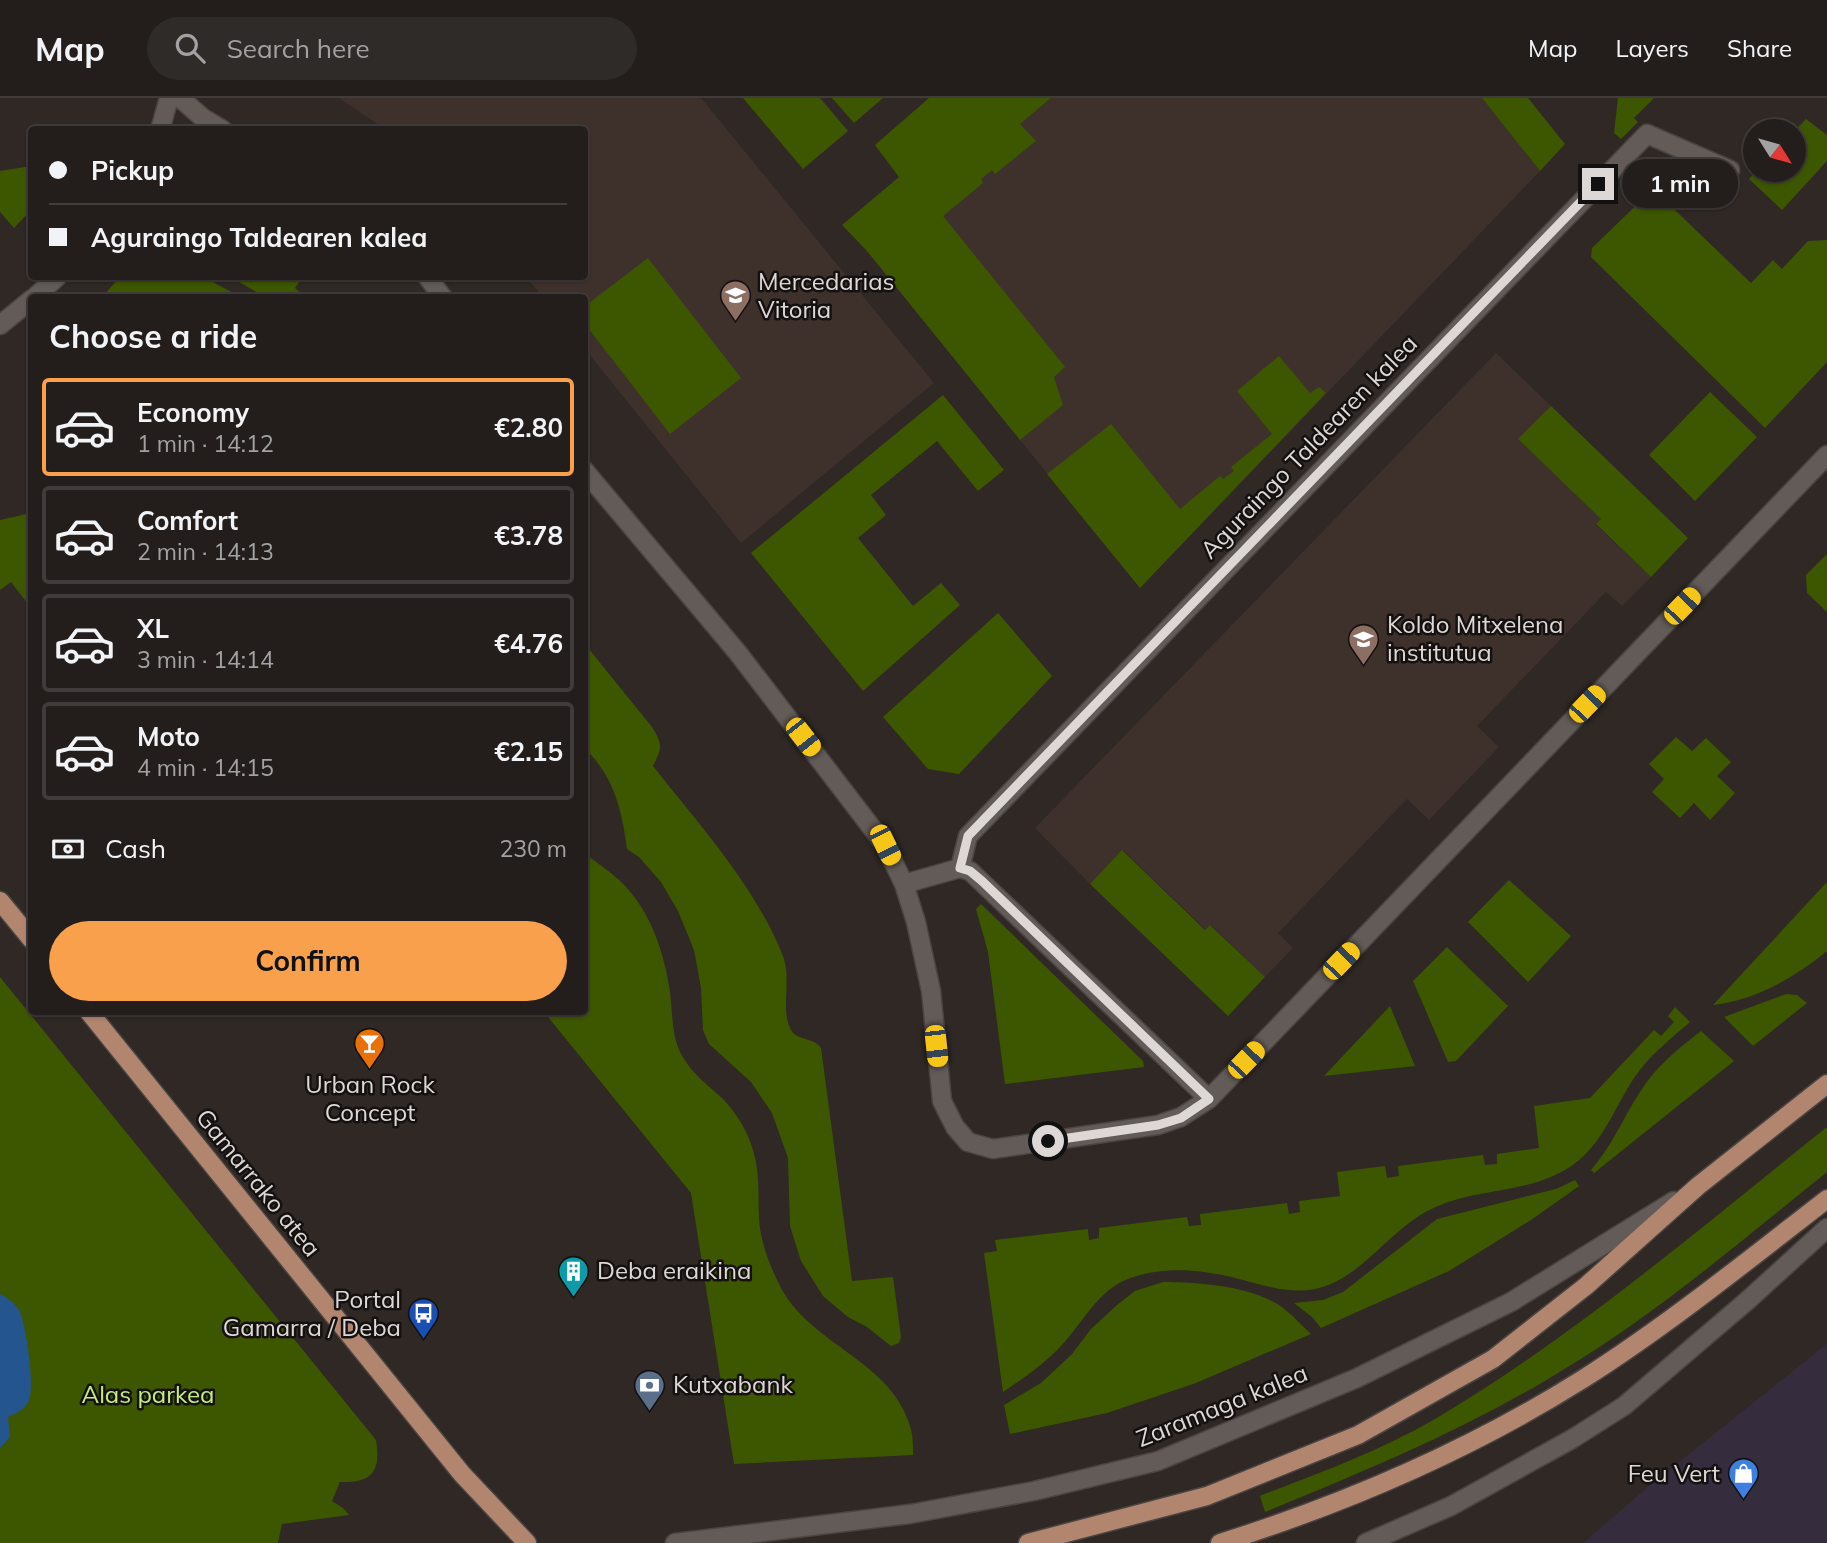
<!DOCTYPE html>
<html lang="en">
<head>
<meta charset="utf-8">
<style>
	body { margin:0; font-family:Mulish,sans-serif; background:#2f2b29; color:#f1f3f6; height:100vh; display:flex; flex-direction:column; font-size:26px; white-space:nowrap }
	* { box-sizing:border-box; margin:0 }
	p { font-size:23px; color:#a3a2a3 }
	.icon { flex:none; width:38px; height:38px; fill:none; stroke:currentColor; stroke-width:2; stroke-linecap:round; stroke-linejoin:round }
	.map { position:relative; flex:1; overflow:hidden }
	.panel { position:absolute; left:28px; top:196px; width:560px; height:721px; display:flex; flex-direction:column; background:#231e1c; border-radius:7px; box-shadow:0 2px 5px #0004,0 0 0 2px #403c3b }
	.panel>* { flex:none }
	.top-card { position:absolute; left:28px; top:28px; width:560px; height:154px; border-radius:7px; box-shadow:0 2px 5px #0004,0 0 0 2px #403c3b; display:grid; align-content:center; height:154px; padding:0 21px; background:#231e1c }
	.needle { width:46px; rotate:127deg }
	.tools { position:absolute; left:1743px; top:21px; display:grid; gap:14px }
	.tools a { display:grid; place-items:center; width:63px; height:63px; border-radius:50%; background:#231e1c; box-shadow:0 2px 5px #0004,0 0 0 2px #403c3b; font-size:35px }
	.end { position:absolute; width:32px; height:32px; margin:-16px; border:9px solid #ddd8d6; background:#111; box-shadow:0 0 0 4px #111 }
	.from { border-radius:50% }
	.bubble { position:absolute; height:49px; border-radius:24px; background:#231e1c; box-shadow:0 2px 5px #0004,0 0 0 2px #403c3b; font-size:23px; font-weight:700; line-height:49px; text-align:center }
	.car { position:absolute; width:21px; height:42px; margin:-21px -10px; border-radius:9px; box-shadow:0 0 5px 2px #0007; background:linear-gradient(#f5c518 24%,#345 0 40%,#f5c518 0 76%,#345 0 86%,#f5c518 0) }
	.top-card b { display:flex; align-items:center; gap:24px; height:66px; font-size:26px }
	.top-card b+b { border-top:2px solid #403c3b }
	.top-card i { width:18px; height:18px; background:#f1f3f6 }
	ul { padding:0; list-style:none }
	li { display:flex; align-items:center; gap:21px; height:98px; margin:0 14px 10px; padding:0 7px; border:4px solid #403c3b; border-radius:7px }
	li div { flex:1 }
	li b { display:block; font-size:26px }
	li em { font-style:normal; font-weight:700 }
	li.on { border-color:#f8a04b }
	li>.icon { width:63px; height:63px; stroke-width:1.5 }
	h2 { padding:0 21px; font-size:32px; line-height:84px }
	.pay { display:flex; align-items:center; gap:18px; height:77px; padding:0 21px; font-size:26px }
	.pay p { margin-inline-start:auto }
	.button { display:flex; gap:14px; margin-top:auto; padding:14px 21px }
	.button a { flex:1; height:80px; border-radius:42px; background:#f8a04b; color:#111; font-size:28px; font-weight:700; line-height:80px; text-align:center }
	header { display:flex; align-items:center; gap:42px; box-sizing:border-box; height:98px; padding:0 35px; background:#231e1c; border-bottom:2px solid #403c3b }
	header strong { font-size:33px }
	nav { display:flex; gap:38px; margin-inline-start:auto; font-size:24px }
	.search { width:490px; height:63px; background:#2f2b29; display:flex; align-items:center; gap:18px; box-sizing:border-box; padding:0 24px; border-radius:38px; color:#a3a2a3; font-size:26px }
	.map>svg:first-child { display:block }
</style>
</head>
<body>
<header>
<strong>Map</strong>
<div class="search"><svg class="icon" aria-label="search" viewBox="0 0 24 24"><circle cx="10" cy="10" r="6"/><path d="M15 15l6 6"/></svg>Search here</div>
<nav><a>Map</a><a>Layers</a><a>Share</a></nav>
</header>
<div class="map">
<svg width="1827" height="1445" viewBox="0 0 1827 1445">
	<rect width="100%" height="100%" fill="#2f2825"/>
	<path fill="#352d3d" d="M1827,1246V1445H1583L1649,1388Z"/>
	<path fill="#3e312c" d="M339,0H701L934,285L741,445L585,251L584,200L543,199L526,179L584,178V32L385,31Z
		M1051,0H1482L1540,73L1140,490L867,153Z
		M1496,255L1551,308L1519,342L1602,421L1596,427L1651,479L1622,508L1606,494L1477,628L1499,649L1429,722L1407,701L1278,835L1293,850L1265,879L1211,827L1206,832L1123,752L1090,786L1035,730Z"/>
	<path fill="#3d5701" d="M743,0H820L848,33L803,71Z
		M832,0H883L854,25Z
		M929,0H1051L1020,26L1036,43L995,76L992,72L981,81L983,85L943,118L1065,269L1054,279L1063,307L1020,342L867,153L842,127L899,79L875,47Z
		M1482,0H1528L1565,46L1540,73Z
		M1618,0H1654L1634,20L1638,24L1621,41L1614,35Z
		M1806,21L1827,37V63L1782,112L1749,81L1757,72H1794V34Z
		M31,68V112L14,130L0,114V73Z
		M1653,91L1751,185L1773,162L1782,171L1808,143L1827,142V264L1765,330L1591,159L1592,150Z
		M648,160L741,280L670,336L585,226V208Z
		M120,179H203L241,199H102Z
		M242,179H292L299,184L295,190L304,198L265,199L239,184Z
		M1279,258L1310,295L1319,289L1326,295L1140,490L1047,376L1111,326L1180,411L1220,378L1223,381L1234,373L1231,369L1272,336L1237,293Z
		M1710,294L1757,339L1695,403L1649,357Z
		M943,297L1004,372L978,393L937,343L871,397L886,417L858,440L913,508L941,485L960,507L863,593L751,455Z
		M1551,308L1688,440L1651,479L1596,426L1601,421L1518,341Z
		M31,415H32L31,510L11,484L0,492V422Z
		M1827,456V514L1807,495L1806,477Z
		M998,515L1052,578L959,676L928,671L883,619Z
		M584,545L652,629C663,647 662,650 653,668C700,728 754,786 783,858C792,881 780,913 791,932C797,943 814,939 821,950L852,1183L893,1179L901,1239L899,1245L891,1248L867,1229L848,1219L823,1198L801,1163L790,1128L788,1060L772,1015L751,984L709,946L703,932L701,890L694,852L678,813L661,784L639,759L627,751C622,713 614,678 585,651Z
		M1676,639L1692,653L1706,640L1731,664L1717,678L1735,695L1710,722L1694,705L1680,720L1652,694L1664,681L1649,666Z
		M1122,752L1205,832L1210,827L1265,879L1228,918L1090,786Z
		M585,756C596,764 608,772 618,781C650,810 664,853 670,894C673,916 671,936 681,956C691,975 709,988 724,1002C737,1016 748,1034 753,1052C760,1075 758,1097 759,1120C760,1142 769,1166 779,1186C809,1248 892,1261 911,1331C913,1339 913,1349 913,1357L734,1366L691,1095L544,914H584Z
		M1509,782L1571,838L1528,884L1468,824Z
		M1827,784V853C1794,880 1756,902 1713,907Z
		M981,806L1143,963L1144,969L1005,986L988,854L976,811Z
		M1447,849L1508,908L1456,963L1448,964L1413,883Z
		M0,879L376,1342C381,1373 373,1385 340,1384L332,1403L343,1410L349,1417L282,1426L278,1445H0Z
		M1786,896L1797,897L1807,905L1753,948L1724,919Z
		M1390,908L1415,968L1324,978Z
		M1675,909L1690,924C1670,941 1649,958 1634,980C1616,1007 1604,1042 1578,1063C1537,1096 1483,1089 1438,1108C1395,1125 1369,1172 1326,1188C1290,1201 1252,1182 1217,1176C1187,1170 1151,1170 1123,1183C1096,1196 1081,1227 1061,1248C1044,1266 1024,1280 1003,1294L984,1155L997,1153L995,1142L1088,1131L1089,1142L1099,1140V1130L1187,1119L1189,1128L1201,1127L1200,1116L1287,1105L1289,1116L1300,1114L1299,1103L1340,1098L1337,1074L1385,1068L1387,1080L1399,1078L1398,1068L1483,1057L1485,1067L1497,1066V1056L1539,1050L1534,1008L1590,1000L1654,932L1661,938L1674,924L1668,918Z
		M1701,933L1734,963L1594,1075L1591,1072C1612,1048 1623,1020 1640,994C1655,969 1678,951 1701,933Z
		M1827,1029V1074C1740,1144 1654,1218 1558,1275C1465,1332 1365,1373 1265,1414L1260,1398C1319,1375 1380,1353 1435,1321C1575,1238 1700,1130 1827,1029Z
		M1575,1082L1579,1088L1531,1122L1449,1173L1321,1230L1312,1219L1294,1205L1323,1202L1343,1194L1437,1121L1556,1091Z
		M1163,1184C1197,1184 1250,1188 1279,1207C1291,1215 1301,1227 1311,1236L1196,1285L1107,1315L1010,1336L1004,1307L1041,1285L1072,1256L1091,1231L1117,1207L1135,1193Z"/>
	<path fill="#24558e" d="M0,1196C8,1200 16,1206 20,1214C26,1229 35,1288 29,1302C25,1311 17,1315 8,1319L10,1339L0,1350Z"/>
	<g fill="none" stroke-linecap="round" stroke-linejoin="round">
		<defs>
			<path id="minor" d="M180,0L203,20L223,32
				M160,32L169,0
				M427,178L443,200
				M34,200L58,178
				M0,227L32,201
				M584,372L738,555L885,747L904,786L916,824L931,893L942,1003L955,1029L968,1044L993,1051L1158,1027L1181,1019L1209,1001L1827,357
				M960,770L968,738L1647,36L1730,72
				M904,786L960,770L970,773L1209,1001
				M675,1445L910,1416L1034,1393L1158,1363L1357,1280L1511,1204L1674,1103
				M1366,1445L1451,1408L1572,1341L1624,1308L1748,1202L1827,1130"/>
			<path id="major" d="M0,803L32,842
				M89,914L462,1376L527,1445
				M1028,1445L1207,1398L1358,1337L1493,1261L1586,1188L1698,1088L1827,986
				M1220,1445C1347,1405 1470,1352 1583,1281C1668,1227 1747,1163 1827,1101"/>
		</defs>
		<use href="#minor" stroke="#4a4442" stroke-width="21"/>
		<use href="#major" stroke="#4a4442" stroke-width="21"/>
		<use href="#minor" stroke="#635b58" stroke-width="18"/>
		<use href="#major" stroke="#b2856f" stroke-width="18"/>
	</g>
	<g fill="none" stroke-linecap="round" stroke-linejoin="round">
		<path stroke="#ddd8d6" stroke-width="9" d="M1048,1043L1158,1027L1181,1020L1209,1001L982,783L970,773L960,770L968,738L1598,86"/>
	</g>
	<defs>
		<symbol id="school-pin" viewBox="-11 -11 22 30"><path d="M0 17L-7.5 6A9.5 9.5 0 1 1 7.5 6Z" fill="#8d6e63" stroke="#141110"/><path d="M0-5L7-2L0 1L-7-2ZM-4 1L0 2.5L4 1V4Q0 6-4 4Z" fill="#fff"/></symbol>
		<symbol id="bar-pin" viewBox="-11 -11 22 30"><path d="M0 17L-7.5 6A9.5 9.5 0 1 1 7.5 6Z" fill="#e8710a" stroke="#141110"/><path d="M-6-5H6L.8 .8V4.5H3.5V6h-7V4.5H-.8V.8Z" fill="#fff"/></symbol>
		<symbol id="building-pin" viewBox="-11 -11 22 30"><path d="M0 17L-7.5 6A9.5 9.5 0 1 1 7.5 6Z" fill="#0f9aa8" stroke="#141110"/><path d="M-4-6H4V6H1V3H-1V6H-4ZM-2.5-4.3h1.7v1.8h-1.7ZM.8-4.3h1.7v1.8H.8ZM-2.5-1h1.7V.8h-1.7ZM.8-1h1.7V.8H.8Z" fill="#fff"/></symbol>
		<symbol id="bus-pin" viewBox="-11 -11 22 30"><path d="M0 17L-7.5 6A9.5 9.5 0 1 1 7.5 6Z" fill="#1a4fb4" stroke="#141110"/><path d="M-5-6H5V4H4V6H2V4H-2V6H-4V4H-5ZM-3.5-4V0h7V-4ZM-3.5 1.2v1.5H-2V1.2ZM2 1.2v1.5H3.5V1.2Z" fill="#fff"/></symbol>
		<symbol id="bank-pin" viewBox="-11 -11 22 30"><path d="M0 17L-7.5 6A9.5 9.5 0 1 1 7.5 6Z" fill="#5c6f8a" stroke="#141110"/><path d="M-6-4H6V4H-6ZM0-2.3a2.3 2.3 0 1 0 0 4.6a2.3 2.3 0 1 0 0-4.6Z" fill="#fff"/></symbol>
		<symbol id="shop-pin" viewBox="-11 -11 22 30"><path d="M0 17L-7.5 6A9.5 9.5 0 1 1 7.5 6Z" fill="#3f7fe0" stroke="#141110"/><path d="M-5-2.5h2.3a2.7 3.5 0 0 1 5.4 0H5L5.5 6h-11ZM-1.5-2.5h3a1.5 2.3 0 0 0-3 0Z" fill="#fff"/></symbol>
	</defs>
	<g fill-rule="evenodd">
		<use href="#school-pin" x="718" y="180" width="35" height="47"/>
		<use href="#school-pin" x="1346" y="524" width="35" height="47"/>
		<use href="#bar-pin" x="352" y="928" width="35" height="47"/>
		<use href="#building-pin" x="556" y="1156" width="35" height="47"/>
		<use href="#bus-pin" x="406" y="1198" width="35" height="47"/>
		<use href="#bank-pin" x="632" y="1270" width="35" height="47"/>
		<use href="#shop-pin" x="1726" y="1358" width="35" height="47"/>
	</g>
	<g text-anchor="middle" stroke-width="5" stroke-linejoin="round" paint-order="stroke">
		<g font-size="24" fill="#ddd8d6" stroke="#141110" text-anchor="start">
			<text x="758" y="192">Mercedarias<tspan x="758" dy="28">Vitoria</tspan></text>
			<text x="1387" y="535">Koldo Mitxelena<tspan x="1387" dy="28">institutua</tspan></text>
			<text x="370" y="995" text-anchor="middle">Urban Rock<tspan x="370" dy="28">Concept</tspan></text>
			<text x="597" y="1181">Deba eraikina</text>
			<text x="401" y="1210" text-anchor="end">Portal<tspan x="401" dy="28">Gamarra / Deba</tspan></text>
			<text x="673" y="1295">Kutxabank</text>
			<text x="1720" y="1384" text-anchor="end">Feu Vert</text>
		</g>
		<g font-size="24" fill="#ddd8d6" stroke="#141110">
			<text transform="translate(1309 349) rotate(-46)" y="8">Aguraingo Taldearen kalea</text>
			<text transform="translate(258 1085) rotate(51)" y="8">Gamarrako atea</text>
			<text transform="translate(1222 1308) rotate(-22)" y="8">Zaramaga kalea</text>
		</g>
		<g font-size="24" fill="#c2eb83" stroke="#141110">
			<text x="148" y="1305">Alas parkea</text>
		</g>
	</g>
</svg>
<div class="tools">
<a><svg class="needle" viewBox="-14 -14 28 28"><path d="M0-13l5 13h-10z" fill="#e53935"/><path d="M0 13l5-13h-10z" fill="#a3a2a3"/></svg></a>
</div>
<i class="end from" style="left:1048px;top:1043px"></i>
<i class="end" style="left:1598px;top:86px"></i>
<div class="bubble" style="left:1622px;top:61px;width:116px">1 min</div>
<i class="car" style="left:1682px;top:508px;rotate:44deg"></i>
<i class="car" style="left:1587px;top:606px;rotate:44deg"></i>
<i class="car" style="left:803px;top:639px;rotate:142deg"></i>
<i class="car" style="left:885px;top:747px;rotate:154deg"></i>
<i class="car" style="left:1341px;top:863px;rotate:44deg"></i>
<i class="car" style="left:936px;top:948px;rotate:174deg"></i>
<i class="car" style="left:1246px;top:962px;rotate:44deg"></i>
<div class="top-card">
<b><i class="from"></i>Pickup</b>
<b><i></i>Aguraingo Taldearen kalea</b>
</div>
<section class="panel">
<h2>Choose a ride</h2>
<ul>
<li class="on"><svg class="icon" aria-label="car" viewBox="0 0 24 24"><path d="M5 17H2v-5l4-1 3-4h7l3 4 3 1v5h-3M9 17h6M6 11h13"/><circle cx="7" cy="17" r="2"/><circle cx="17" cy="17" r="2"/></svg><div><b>Economy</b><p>1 min · 14:12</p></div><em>€2.80</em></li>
<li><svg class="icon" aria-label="car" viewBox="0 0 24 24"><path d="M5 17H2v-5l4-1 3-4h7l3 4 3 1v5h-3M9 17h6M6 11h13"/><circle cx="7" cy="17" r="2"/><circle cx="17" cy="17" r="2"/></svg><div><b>Comfort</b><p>2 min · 14:13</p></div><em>€3.78</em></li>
<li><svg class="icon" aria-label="car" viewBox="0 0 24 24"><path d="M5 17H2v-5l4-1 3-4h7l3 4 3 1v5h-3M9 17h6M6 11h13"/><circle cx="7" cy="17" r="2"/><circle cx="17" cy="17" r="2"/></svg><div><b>XL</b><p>3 min · 14:14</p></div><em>€4.76</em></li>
<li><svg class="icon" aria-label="car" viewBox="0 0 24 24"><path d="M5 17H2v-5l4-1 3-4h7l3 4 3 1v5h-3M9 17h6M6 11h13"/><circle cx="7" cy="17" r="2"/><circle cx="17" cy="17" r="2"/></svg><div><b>Moto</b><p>4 min · 14:15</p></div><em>€2.15</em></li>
</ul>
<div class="pay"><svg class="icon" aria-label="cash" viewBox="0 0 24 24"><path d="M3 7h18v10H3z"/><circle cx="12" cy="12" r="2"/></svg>Cash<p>230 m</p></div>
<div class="button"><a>Confirm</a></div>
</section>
</div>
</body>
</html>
